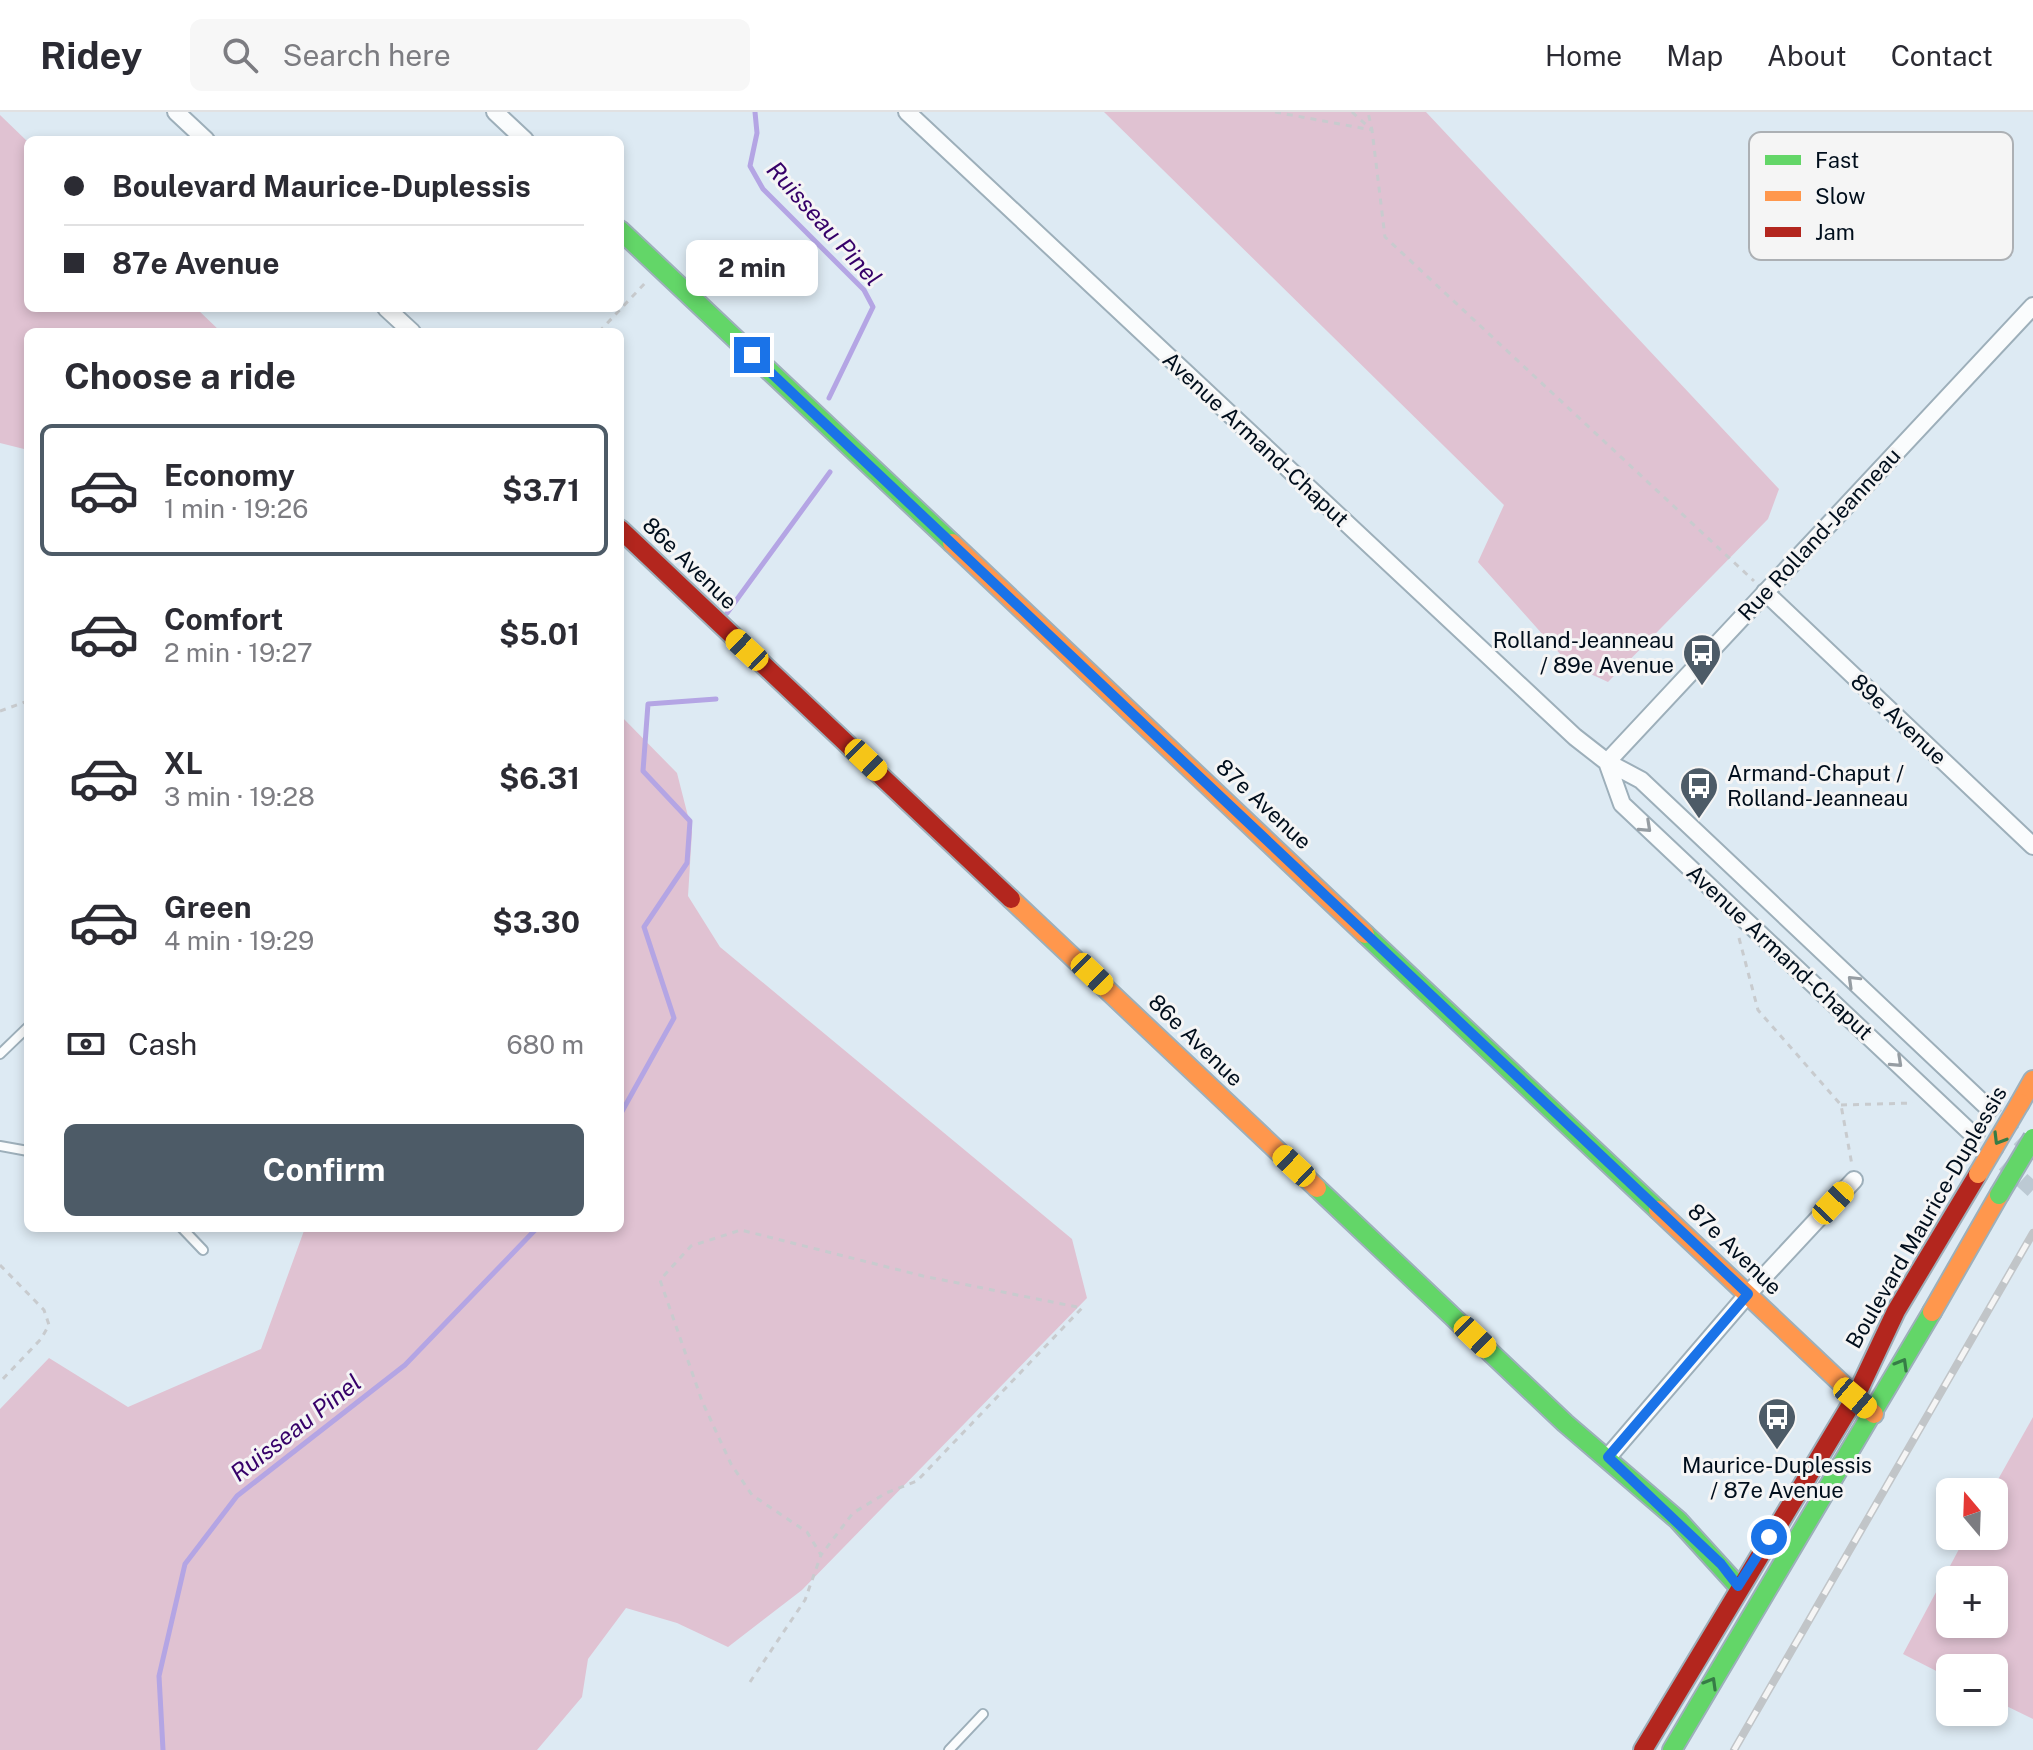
<!DOCTYPE html>
<html lang="en">
<head>
<meta charset="utf-8">
<style>
	body { margin:0; font-family:"Public Sans",sans-serif; background:#f7f7f7; color:#2b2b33; height:100vh; display:flex; flex-direction:column; font-size:30px; white-space:nowrap }
	* { box-sizing:border-box; margin:0 }
	p { font-size:26px; color:#7c7c81 }
	.icon { flex:none; width:44px; height:44px; fill:none; stroke:currentColor; stroke-width:2; stroke-linecap:round; stroke-linejoin:round }
	.map { position:relative; flex:1; overflow:hidden }
	.panel { position:absolute; left:24px; top:216px; width:600px; height:904px; display:flex; flex-direction:column; background:#fff; border-radius:12px; box-shadow:0 4px 12px #0003 }
	.panel>* { flex:none }
	.hud { position:absolute; left:24px; top:24px; width:600px; height:176px; border-radius:12px; box-shadow:0 4px 12px #0003; display:grid; align-content:center; height:176px; padding:0 40px; background:#fff }
	.needle { width:52px; rotate:341deg }
	.controls { position:absolute; left:1936px; top:1366px; display:grid; gap:16px }
	.controls a { display:grid; place-items:center; width:72px; height:72px; border-radius:12px; background:#fff; box-shadow:0 4px 12px #0003; font-size:40px }
	.end { position:absolute; width:36px; height:36px; margin:-18px; border:10px solid #1a73e8; background:#fff; box-shadow:0 0 0 4px #fff }
	.from { border-radius:50% }
	.bubble { position:absolute; height:56px; border-radius:12px; background:#fff; box-shadow:0 4px 12px #0003; font-size:26px; font-weight:700; line-height:56px; text-align:center }
	.car { position:absolute; width:24px; height:48px; margin:-24px -12px; border-radius:10px; box-shadow:0 0 6px 2px #0007; background:linear-gradient(#f5c518 24%,#345 0 40%,#f5c518 0 76%,#345 0 86%,#f5c518 0) }
	.hud b { display:flex; align-items:center; gap:28px; height:76px; font-size:30px }
	.hud b+b { border-top:2px solid #e1e1e2 }
	.hud i { width:20px; height:20px; background:#2b2b33 }
	ul { padding:0; list-style:none }
	li { display:flex; align-items:center; gap:24px; height:132px; margin:0 16px 12px; padding:0 24px; border:4px solid transparent; border-radius:12px }
	li div { flex:1 }
	li b { display:block; font-size:30px }
	li em { font-style:normal; font-weight:700 }
	li.on { border-color:#4d5b67 }
	li>.icon { width:72px; height:72px; stroke-width:1.5 }
	h2 { padding:0 40px; font-size:36px; line-height:96px }
	.pay { display:flex; align-items:center; gap:20px; height:88px; padding:0 40px; font-size:30px }
	.pay p { margin-inline-start:auto }
	.primary-button { display:flex; gap:16px; margin-top:auto; padding:16px 40px }
	.primary-button a { flex:1; height:92px; border-radius:12px; background:#4d5b67; color:#fff; font-size:32px; font-weight:700; line-height:92px; text-align:center }
	header { display:flex; align-items:center; gap:48px; box-sizing:border-box; height:112px; padding:0 40px; background:#fff; border-bottom:2px solid #e1e1e2 }
	header strong { font-size:38px }
	nav { display:flex; gap:44px; margin-inline-start:auto; font-size:28px }
	.search { width:560px; height:72px; background:#f7f7f7; display:flex; align-items:center; gap:20px; box-sizing:border-box; padding:0 28px; border-radius:12px; color:#7c7c81; font-size:30px }
	.map>svg:first-child { display:block }
</style>
</head>
<body>
<header>
<strong>Ridey</strong>
<div class="search"><svg class="icon" aria-label="search" viewBox="0 0 24 24"><circle cx="10" cy="10" r="6"/><path d="M15 15l6 6"/></svg>Search here</div>
<nav><a>Home</a><a>Map</a><a>About</a><a>Contact</a></nav>
</header>
<div class="map">
<svg width="2033" height="1638" viewBox="0 0 2033 1638">
	<rect width="100%" height="100%" fill="#ddeaf3"/>
	<path fill="#e0c2d2" fill-rule="evenodd" d="M1104,0H1426L1779,377L1768,407L1608,570L1569,552L1478,450L1504,393Z
		M0,3L28,30V196H196L221,220H28V338L0,331Z
		M620,603L677,661L692,720L688,784L720,835L1072,1127L1087,1186L802,1478L728,1535L677,1511L626,1496L588,1547L582,1585L537,1638H0V1297L49,1246L128,1295L261,1237L305,1116H620Z
		M2033,1305V1607L1994,1588V1556H1950V1566L1903,1542L1966,1424H1994V1380H1991ZM1994,1468V1512H1950V1468Z"/>
	<g fill="none" stroke-linecap="round" stroke-linejoin="round">
		<path stroke="#b4a5e4" stroke-width="5" d="M755,0L757,21L750,54L763,77L864,178L873,195L829,286
			M727,501L830,360
			M620,1003L674,906L644,815L687,751L690,709L643,659L648,592L716,587
			M163,1638L159,1564L185,1452L237,1384L405,1253L537,1116"/>
		<path stroke="#bcc9d3" stroke-width="16" stroke-dasharray="16 8" stroke-linecap="butt" d="M1985,993L2033,1040
			M1969,1019L2033,1078"/>
		<defs>
			<path id="lane" d="M0,942L28,915
				M0,1034L28,1039
				M182,1116L203,1138
				M949,1638L983,1602"/>
			<path id="street" d="M176,0L206,28
				M495,0L525,28
				M907,0L1575,625L1607,650L1641,668L1985,993
				M386,196L412,220
				M1765,480L2033,734
				M1607,650L2033,194
				M1607,650L1622,692L1969,1019
				M1608,1345L1748,1182L1854,1068"/>
			<path id="fast" d="M620,118L952,431
				M1365,822L1658,1098
				M1317,1076L1565,1311L1678,1408L1738,1474
				M1672,1638L1932,1200"/>
			<path id="slow" d="M952,431L1365,822
				M1011,787L1317,1076
				M2020,991L2033,968
				M1658,1098L1874,1302
				M1932,1200L1999,1083"/>
			<path id="jam" d="M620,417L1011,787
				M1643,1638L1855,1286L1896,1199L1978,1062"/>
		</defs>
		<use href="#lane" stroke="#9dafba" stroke-width="12"/>
		<use href="#street" stroke="#9dafba" stroke-width="20"/>
		<use href="#fast" stroke="#9dafba" stroke-width="22"/>
		<use href="#slow" stroke="#9dafba" stroke-width="22"/>
		<use href="#jam" stroke="#9dafba" stroke-width="22"/>
		<path stroke="#c8cbce" stroke-width="3" stroke-dasharray="6 6" stroke-linecap="butt" d="M1275,0L1372,18L1368,0
			M1352,0L1372,18L1385,125L1754,469
			M599,220L646,170
			M0,599L28,589
			M1739,826L1758,898L1841,993L1852,1053
			M1841,993L1913,991
			M0,1153L44,1198L49,1213L41,1227L0,1270
			M750,1570L805,1488L821,1443L807,1420L752,1383L731,1352L702,1289L660,1168L691,1134L741,1118L923,1164L1082,1196L917,1369L886,1381L853,1401L821,1443"/>
		<use href="#lane" stroke="#fafcfd" stroke-width="8"/>
		<use href="#street" stroke="#fafcfd" stroke-width="16"/>
		<use href="#fast" stroke="#63d668" stroke-width="18"/>
		<use href="#slow" stroke="#ff974d" stroke-width="18"/>
		<use href="#jam" stroke="#b3261e" stroke-width="18"/>
		<defs>
			<path id="rail" d="M1734,1638L2033,1121"/>
		</defs>
		<use href="#rail" stroke="#c1c5c8" stroke-width="8"/>
		<use href="#rail" stroke="#f5f5f5" stroke-width="5" stroke-dasharray="15" stroke-linecap="butt"/>
		<defs>
			<path id="fast-bridge" d="M1999,1083L2033,1026"/>
			<path id="slow-bridge" d="M1978,1062L2020,991"/>
		</defs>
		<use href="#fast-bridge" stroke="#9dafba" stroke-width="22" stroke-linecap="butt"/>
		<use href="#slow-bridge" stroke="#9dafba" stroke-width="22" stroke-linecap="butt"/>
		<use href="#fast-bridge" stroke="#63d668" stroke-width="18"/>
		<use href="#slow-bridge" stroke="#ff974d" stroke-width="18"/>
	</g>
	<defs><path id="oneway-chevron" d="M-2-3.5L2.5 0L-2 3.5" fill="none" stroke-width="1.6" stroke-linecap="round" stroke-linejoin="round" transform="scale(2)"/></defs>
	<g stroke="#969da3">
		<use href="#oneway-chevron" transform="translate(1646 715) rotate(43)"/>
		<use href="#oneway-chevron" transform="translate(1853 869) rotate(-136)"/>
		<use href="#oneway-chevron" transform="translate(1897 950) rotate(43)"/>
	</g>
	<g stroke="#367c46">
		<use href="#oneway-chevron" transform="translate(1999 1027) rotate(121)"/>
		<use href="#oneway-chevron" transform="translate(1902 1252) rotate(-60)"/>
		<use href="#oneway-chevron" transform="translate(1711 1571) rotate(-60)"/>
	</g>
	<g fill="none" stroke-linecap="round" stroke-linejoin="round">
		<path stroke="#1a73e8" stroke-width="10" d="M752,243L1748,1182L1608,1345L1721,1452L1738,1474L1769,1425"/>
	</g>
	<defs>
		<symbol id="bus-pin" viewBox="-11 -11 22 30"><path d="M0 17L-7.5 6A9.5 9.5 0 1 1 7.5 6Z" fill="#4d5b67" stroke="#f5f5f5"/><path d="M-5-6H5V4H4V6H2V4H-2V6H-4V4H-5ZM-3.5-4V0h7V-4ZM-3.5 1.2v1.5H-2V1.2ZM2 1.2v1.5H3.5V1.2Z" fill="#fff"/></symbol>
	</defs>
	<g fill-rule="evenodd">
		<use href="#bus-pin" x="1680" y="519" width="44" height="60"/>
		<use href="#bus-pin" x="1677" y="652" width="44" height="60"/>
		<use href="#bus-pin" x="1755" y="1283" width="44" height="60"/>
	</g>
	<g text-anchor="middle" stroke-width="6" stroke-linejoin="round" paint-order="stroke">
		<g font-size="22" fill="#000e1c" stroke="#f5f5f5">
			<text transform="translate(1256 327) rotate(43)" y="8">Avenue Armand-Chaput</text>
			<text transform="translate(1819 422) rotate(-47)" y="8">Rue Rolland-Jeanneau</text>
			<text transform="translate(690 451) rotate(44)" y="8">86e Avenue</text>
			<text transform="translate(1899 607) rotate(43)" y="8">89e Avenue</text>
			<text transform="translate(1264 692) rotate(43)" y="8">87e Avenue</text>
			<text transform="translate(1780 840) rotate(43)" y="8">Avenue Armand-Chaput</text>
			<text transform="translate(1196 928) rotate(44)" y="8">86e Avenue</text>
			<text transform="translate(1926 1105) rotate(-60)" y="8">Boulevard Maurice-Duplessis</text>
			<text transform="translate(1735 1137) rotate(44)" y="8">87e Avenue</text>
		</g>
		<g font-size="22" fill="#000e1c" stroke="#f5f5f5" text-anchor="end">
			<text x="1674" y="536">Rolland-Jeanneau<tspan x="1674" dy="25">/ 89e Avenue</tspan></text>
			<text x="1727" y="669" text-anchor="start">Armand-Chaput /<tspan x="1727" dy="25">Rolland-Jeanneau</tspan></text>
			<text x="1777" y="1361" text-anchor="middle">Maurice-Duplessis<tspan x="1777" dy="25">/ 87e Avenue</tspan></text>
		</g>
		<g font-size="24" font-style="italic" fill="#360069" stroke="#f5f5f5">
			<text transform="translate(824 112) rotate(48)" y="8">Ruisseau Pinel</text>
			<text transform="translate(296 1316) rotate(-38)" y="8">Ruisseau Pinel</text>
		</g>
	</g>
	<rect x="1749" y="20" width="264" height="128" rx="12" fill="#f5f5f5" stroke="#acb0b4" stroke-width="2"/>
	<rect x="1765" y="43" width="36" height="10" fill="#63d668"/>
	<rect x="1765" y="79" width="36" height="10" fill="#ff974d"/>
	<rect x="1765" y="115" width="36" height="10" fill="#b3261e"/>
	<g font-size="22" fill="#000e1c">
		<text x="1815" y="56">Fast</text>
		<text x="1815" y="92">Slow</text>
		<text x="1815" y="128">Jam</text>
	</g>
</svg>
<div class="controls">
<a><svg class="needle" viewBox="-14 -14 28 28"><path d="M0-13l5 13h-10z" fill="#e53935"/><path d="M0 13l5-13h-10z" fill="#7c7c81"/></svg></a>
<a>+</a>
<a>−</a>
</div>
<i class="end from" style="left:1769px;top:1425px"></i>
<i class="end" style="left:752px;top:243px"></i>
<div class="bubble" style="left:686px;top:128px;width:132px">2 min</div>
<i class="car" style="left:747px;top:538px;rotate:313deg"></i>
<i class="car" style="left:866px;top:648px;rotate:134deg"></i>
<i class="car" style="left:1092px;top:862px;rotate:134deg"></i>
<i class="car" style="left:1294px;top:1054px;rotate:313deg"></i>
<i class="car" style="left:1833px;top:1091px;rotate:43deg"></i>
<i class="car" style="left:1475px;top:1225px;rotate:134deg"></i>
<i class="car" style="left:1855px;top:1286px;rotate:130deg"></i>
<div class="hud">
<b><i class="from"></i>Boulevard Maurice-Duplessis</b>
<b><i></i>87e Avenue</b>
</div>
<section class="panel">
<h2>Choose a ride</h2>
<ul>
<li class="on"><svg class="icon" aria-label="car" viewBox="0 0 24 24"><path d="M5 17H2v-5l4-1 3-4h7l3 4 3 1v5h-3M9 17h6M6 11h13"/><circle cx="7" cy="17" r="2"/><circle cx="17" cy="17" r="2"/></svg><div><b>Economy</b><p>1 min · 19:26</p></div><em>$3.71</em></li>
<li><svg class="icon" aria-label="car" viewBox="0 0 24 24"><path d="M5 17H2v-5l4-1 3-4h7l3 4 3 1v5h-3M9 17h6M6 11h13"/><circle cx="7" cy="17" r="2"/><circle cx="17" cy="17" r="2"/></svg><div><b>Comfort</b><p>2 min · 19:27</p></div><em>$5.01</em></li>
<li><svg class="icon" aria-label="car" viewBox="0 0 24 24"><path d="M5 17H2v-5l4-1 3-4h7l3 4 3 1v5h-3M9 17h6M6 11h13"/><circle cx="7" cy="17" r="2"/><circle cx="17" cy="17" r="2"/></svg><div><b>XL</b><p>3 min · 19:28</p></div><em>$6.31</em></li>
<li><svg class="icon" aria-label="car" viewBox="0 0 24 24"><path d="M5 17H2v-5l4-1 3-4h7l3 4 3 1v5h-3M9 17h6M6 11h13"/><circle cx="7" cy="17" r="2"/><circle cx="17" cy="17" r="2"/></svg><div><b>Green</b><p>4 min · 19:29</p></div><em>$3.30</em></li>
</ul>
<div class="pay"><svg class="icon" aria-label="cash" viewBox="0 0 24 24"><path d="M3 7h18v10H3z"/><circle cx="12" cy="12" r="2"/></svg>Cash<p>680 m</p></div>
<div class="primary-button"><a>Confirm</a></div>
</section>
</div>
</body>
</html>
